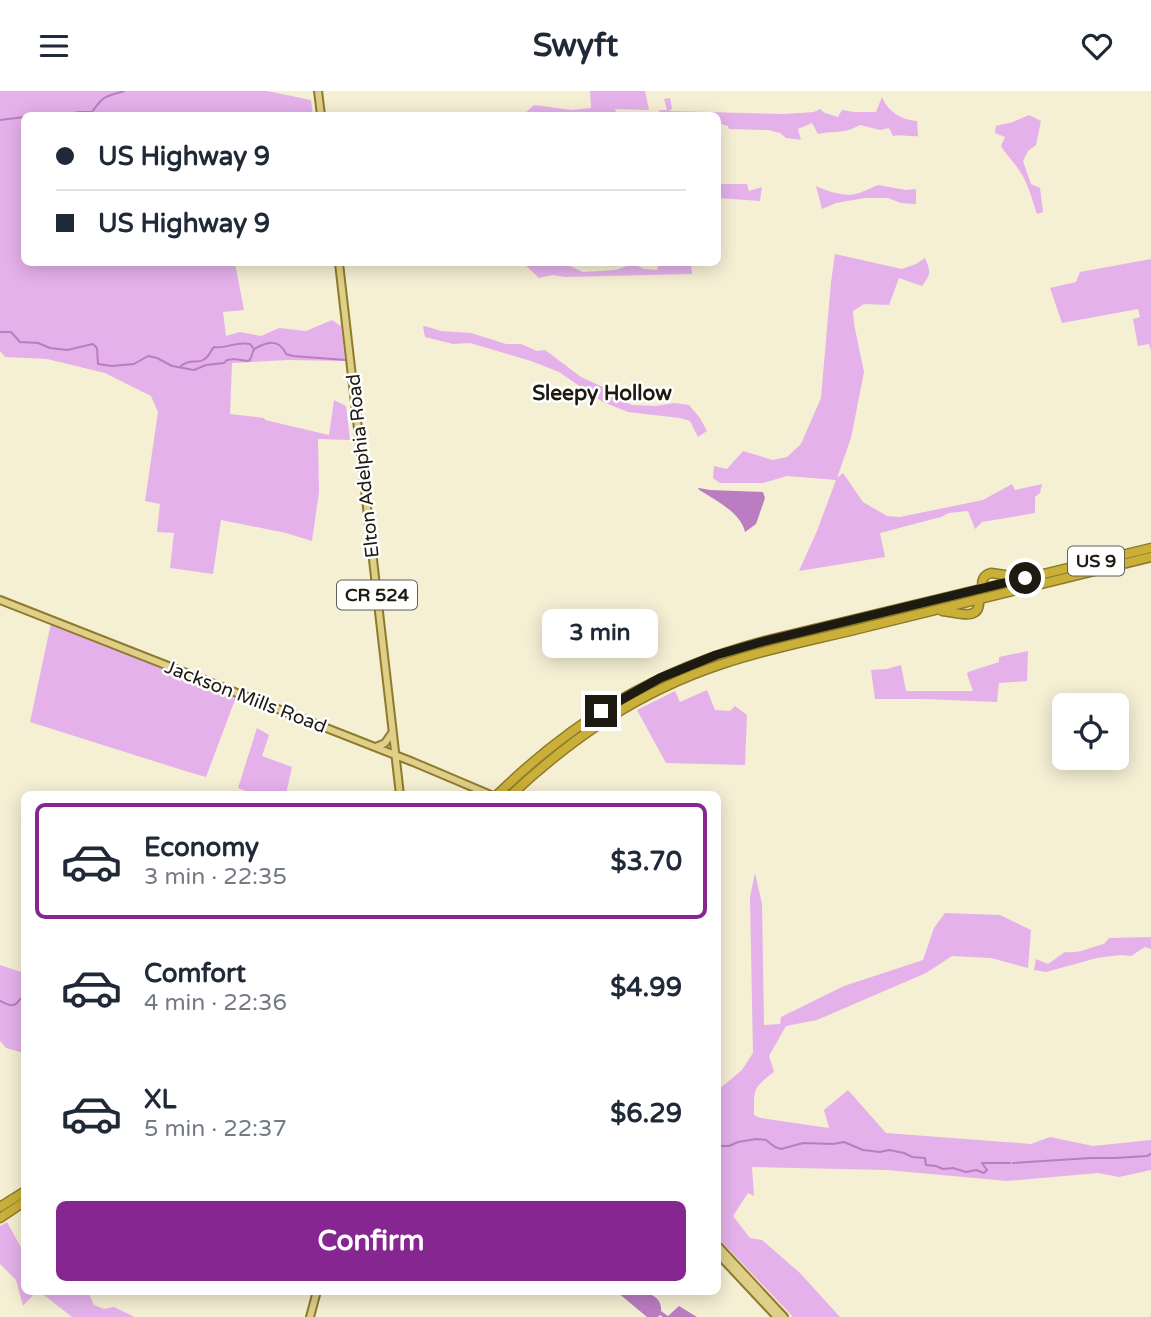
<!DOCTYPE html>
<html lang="en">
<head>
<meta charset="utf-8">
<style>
	body { margin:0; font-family:"Varela Round",sans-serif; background:#f6f6f7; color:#1f2937; height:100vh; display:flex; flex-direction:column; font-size:26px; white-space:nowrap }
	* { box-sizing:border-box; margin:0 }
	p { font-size:23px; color:#747a83 }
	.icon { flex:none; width:38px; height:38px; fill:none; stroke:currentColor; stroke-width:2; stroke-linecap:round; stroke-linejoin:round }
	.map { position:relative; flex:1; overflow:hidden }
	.drawer { position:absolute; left:21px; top:700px; width:700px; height:504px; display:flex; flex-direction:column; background:#fff; border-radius:10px; box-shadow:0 4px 18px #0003 }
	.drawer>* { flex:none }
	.top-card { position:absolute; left:21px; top:21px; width:700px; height:154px; border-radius:10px; box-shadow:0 4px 18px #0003; display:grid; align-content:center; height:154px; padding:0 35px; background:#fff }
	.fabs { position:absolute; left:1052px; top:602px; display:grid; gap:14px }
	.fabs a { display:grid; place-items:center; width:77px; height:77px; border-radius:10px; background:#fff; box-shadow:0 4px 18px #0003; font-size:35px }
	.end { position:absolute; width:32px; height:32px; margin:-16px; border:9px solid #1c1a11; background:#fff; box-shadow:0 0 0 4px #fff }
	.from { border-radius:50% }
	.bubble { position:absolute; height:49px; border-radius:10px; background:#fff; box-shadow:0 4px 18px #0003; font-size:23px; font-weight:700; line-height:49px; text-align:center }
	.top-card b { display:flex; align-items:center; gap:24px; height:66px; font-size:26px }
	.top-card b+b { border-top:2px solid #e0e1e3 }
	.top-card i { width:18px; height:18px; background:#1f2937 }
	ul { padding:12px 0 0; list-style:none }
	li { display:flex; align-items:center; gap:21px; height:116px; margin:0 14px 10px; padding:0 21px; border:4px solid transparent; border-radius:10px }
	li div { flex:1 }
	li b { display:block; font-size:26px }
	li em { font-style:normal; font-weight:700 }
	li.on { border-color:#862791 }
	li>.icon { width:63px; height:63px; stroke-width:1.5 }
	.cta { display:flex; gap:14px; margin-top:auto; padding:14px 35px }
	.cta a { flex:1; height:80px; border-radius:10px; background:#862791; color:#fff; font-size:28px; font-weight:700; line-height:80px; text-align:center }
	header { display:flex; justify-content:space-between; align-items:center; height:91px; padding:0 35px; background:#fff; font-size:32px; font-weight:700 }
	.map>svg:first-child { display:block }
</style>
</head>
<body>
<header><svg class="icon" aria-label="menu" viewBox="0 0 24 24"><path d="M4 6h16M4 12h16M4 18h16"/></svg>Swyft<svg class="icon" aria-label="heart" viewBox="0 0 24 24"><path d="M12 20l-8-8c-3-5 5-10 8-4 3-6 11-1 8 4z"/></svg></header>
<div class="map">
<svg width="1151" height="1226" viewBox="0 0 1151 1226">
	<rect width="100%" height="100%" fill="#f5efd4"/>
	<path fill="#e5b1eb" d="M0,0H267L311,9L313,24H24V172H235L244,219L223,221L226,245L240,241L261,245L279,237L306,240L332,229L341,235L345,270L288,269L232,272L230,323L264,327L265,329L329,344L334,309L346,315L350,349L318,348L319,401L312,450L286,442L221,429L213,483L170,477L174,442L157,441L160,413L145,410L158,321L151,305L105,282L47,268L5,266L0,260Z
		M590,0H645L649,19L615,18L617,24H523L534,14L572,19L591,17Z
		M882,6C888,21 902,29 917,30L918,45C909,46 902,43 893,45L889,37L880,39L860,34C842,44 836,39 818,43L812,32L798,38L801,49L786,47L780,42L768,39L729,38L728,35L718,32V24H660L659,19H667L664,8L670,7L672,18L669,20L784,23L814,21L820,18L825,22L838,26L842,19L854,21H876Z
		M1029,24L1041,30L1036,54L1028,60L1023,70L1031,93L1040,97L1043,121L1037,123C1032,108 1028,92 1019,79C1014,71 1006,64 1001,55L1005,46L995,42L996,35L1013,31Z
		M718,93H747L749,100L762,96L760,110L718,107Z
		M878,94L906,99L916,98V113L901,112L888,107H865L836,112L822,118L816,95C825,100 846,106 856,103C863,101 870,97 878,94Z
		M835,163L902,178L916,173L925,167C931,181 931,183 922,195L899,187L889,214L864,213L853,220L854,233L864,281L851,347L837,387L843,382L863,411L887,425L900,426L983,409L1012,393L1015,399L1042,393L1040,402L1035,406V422L982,431L975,438L968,420L949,422L941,426L880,442L885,466L799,480L817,440L836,389L787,385L763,392H720L713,387L714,375L727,378L743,360L773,369L787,366L801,353L821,307L831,191Z
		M1151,168V260L1149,253L1138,255L1133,228L1140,226L1138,218L1062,232L1050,197L1076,191L1080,181Z
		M523,172H563L583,181L616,179L633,173L644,178L657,179L659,172H691L692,183L565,186L553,184L539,187Z
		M425,235L441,240L471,242L506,253H521L537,260L545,259L581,286L605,297L615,307L632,314L656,315L674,312L689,314L700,327L707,340L698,346L690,330L680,327L628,321L603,311L559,281L531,270L470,252L453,253L425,246L423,236Z
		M51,532L236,606L206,686L182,679L30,631Z
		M1028,560L1027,590L999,592L997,611L923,608H875L871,579L887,578L901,574L906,600H973L967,583L968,581L999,571V566Z
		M707,599L715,619L730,620L735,615L747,624L745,674L666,672L637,619L675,600L680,611Z
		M257,637L269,644L262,665L292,676L286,703H254L238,697Z
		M755,782L762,813L764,934L780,933L781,926L844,895L923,869L934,837L945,822L1000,824L1031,839L1028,877L991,867L952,865L926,882L817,929L786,935L769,965L774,981C753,997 754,997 754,1024L760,1027L829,1037L824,1019L848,999L886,1042L1031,1053L1050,1046L1093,1055L1151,1049V1079L1119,1086L1098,1082L1007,1090L887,1079L752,1076L754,1105L748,1102L733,1125L750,1147L762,1149L800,1182L840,1226H793L718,1147V999L742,979L753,962L750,806Z
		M1151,846V858L1145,856L1131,865L1120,864L1097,867L1046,881L1034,879L1036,868L1048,873L1065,861C1079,863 1091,856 1104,853L1109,847Z
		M0,874L24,882V962L6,957L0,950Z
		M7,1131L24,1162V1200L36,1201L23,1215L16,1189L0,1173V1135Z
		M40,1201H88L94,1214L104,1218L114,1216L135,1226H72Z"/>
	<path fill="#bb7dc1" d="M699,397L710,399L763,401L765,407L756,433L745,441C741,421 713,408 698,398Z
		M617,1201C632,1200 663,1198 661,1220L668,1225L679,1215L697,1226H663L660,1224L658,1226H647Z"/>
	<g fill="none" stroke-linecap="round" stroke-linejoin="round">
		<path stroke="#bb7dc1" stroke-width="2" d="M45,24H56
			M63,24L79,21H92C105,3 105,6 124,0
			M0,29L24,26
			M0,241H11L20,251L38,252L50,257L67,259L93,253L97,257L98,273L112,275L134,273L148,265L157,267L172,275L194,279L206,274L224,272L227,269L234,268L247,270L250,269L254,258C267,251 279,247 286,263L293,265L346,269
			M180,276C190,266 199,275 207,266C210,263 211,259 214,256C227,258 235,250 250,253L253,257
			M0,910C9,914 14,918 20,908H24
			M718,1055H729L738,1051L756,1048L766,1049L775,1056L781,1058L803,1052L833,1053L844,1051L863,1059L880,1061L889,1059L904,1062L912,1066L925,1067L926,1074L936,1075L943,1078L953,1077L966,1081L976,1079L984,1082L987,1079L982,1072H1010
			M1013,1072L1091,1067H1115L1147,1065L1151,1063"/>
		<defs>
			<path id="major" d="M318,0L321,24
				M339,172L400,704
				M0,509L413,671L491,704
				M376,656L385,652L392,642
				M718,1155L784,1226
				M718,1163L777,1226
				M310,1226L317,1200"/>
			<path id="highway" d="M983,497C981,490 983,484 991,482L1020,486
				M942,520C957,521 981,532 979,508
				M497,704C575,628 657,579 761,551L1151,457
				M511,704C574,645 640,600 722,573C769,557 818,548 866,536C961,512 1056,489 1151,466
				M0,1116L24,1101
				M0,1127L24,1111"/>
		</defs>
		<use href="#major" stroke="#8d7b2b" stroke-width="10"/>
		<use href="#highway" stroke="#8d7b2b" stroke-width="11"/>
		<use href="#major" stroke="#dfcf88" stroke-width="6"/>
		<use href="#highway" stroke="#caaf39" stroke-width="8"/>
	</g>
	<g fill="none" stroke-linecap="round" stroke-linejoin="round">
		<path stroke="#1c1a11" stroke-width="9" d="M601,620L660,587L716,564L761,551L1025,487"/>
	</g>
	<g text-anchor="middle" stroke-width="5" stroke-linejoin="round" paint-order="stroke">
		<g fill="#fff" stroke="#605f58" stroke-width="2">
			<rect x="1068" y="455.5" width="56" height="29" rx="5"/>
			<rect x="337" y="489.5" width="80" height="29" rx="5"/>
		</g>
		<g font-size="18" font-weight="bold" fill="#1c1a11">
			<text x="1096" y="476">US 9</text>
			<text x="377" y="510">CR 524</text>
		</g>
		<g font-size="19" fill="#1c1a11" stroke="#fff">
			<text transform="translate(362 375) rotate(-96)" y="7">Elton Adelphia Road</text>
			<text transform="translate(246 605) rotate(21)" y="7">Jackson Mills Road</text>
		</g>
		<g font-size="21" font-weight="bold" fill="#1c1a11" stroke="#fff">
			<text x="602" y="309">Sleepy Hollow</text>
		</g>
	</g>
</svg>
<div class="fabs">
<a><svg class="icon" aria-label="locate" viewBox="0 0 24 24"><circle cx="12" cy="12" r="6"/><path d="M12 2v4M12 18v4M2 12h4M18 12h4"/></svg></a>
</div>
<i class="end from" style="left:1025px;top:487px"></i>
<i class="end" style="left:601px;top:620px"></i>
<div class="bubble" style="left:542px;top:518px;width:116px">3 min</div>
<div class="top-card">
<b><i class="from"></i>US Highway 9</b>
<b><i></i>US Highway 9</b>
</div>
<section class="drawer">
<ul>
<li class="on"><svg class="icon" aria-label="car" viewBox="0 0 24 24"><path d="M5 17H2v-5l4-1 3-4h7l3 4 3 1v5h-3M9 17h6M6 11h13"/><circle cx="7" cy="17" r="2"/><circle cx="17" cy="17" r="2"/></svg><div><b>Economy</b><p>3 min · 22:35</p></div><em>$3.70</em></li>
<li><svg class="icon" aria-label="car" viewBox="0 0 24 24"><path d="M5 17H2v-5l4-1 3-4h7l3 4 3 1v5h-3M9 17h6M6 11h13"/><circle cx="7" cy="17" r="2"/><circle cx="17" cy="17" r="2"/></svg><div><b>Comfort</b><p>4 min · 22:36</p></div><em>$4.99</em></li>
<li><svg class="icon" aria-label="car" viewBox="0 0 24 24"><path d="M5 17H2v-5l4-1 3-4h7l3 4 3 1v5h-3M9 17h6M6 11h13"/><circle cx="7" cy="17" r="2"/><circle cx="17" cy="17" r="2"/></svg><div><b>XL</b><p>5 min · 22:37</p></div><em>$6.29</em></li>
</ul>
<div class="cta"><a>Confirm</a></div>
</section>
</div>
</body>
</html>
